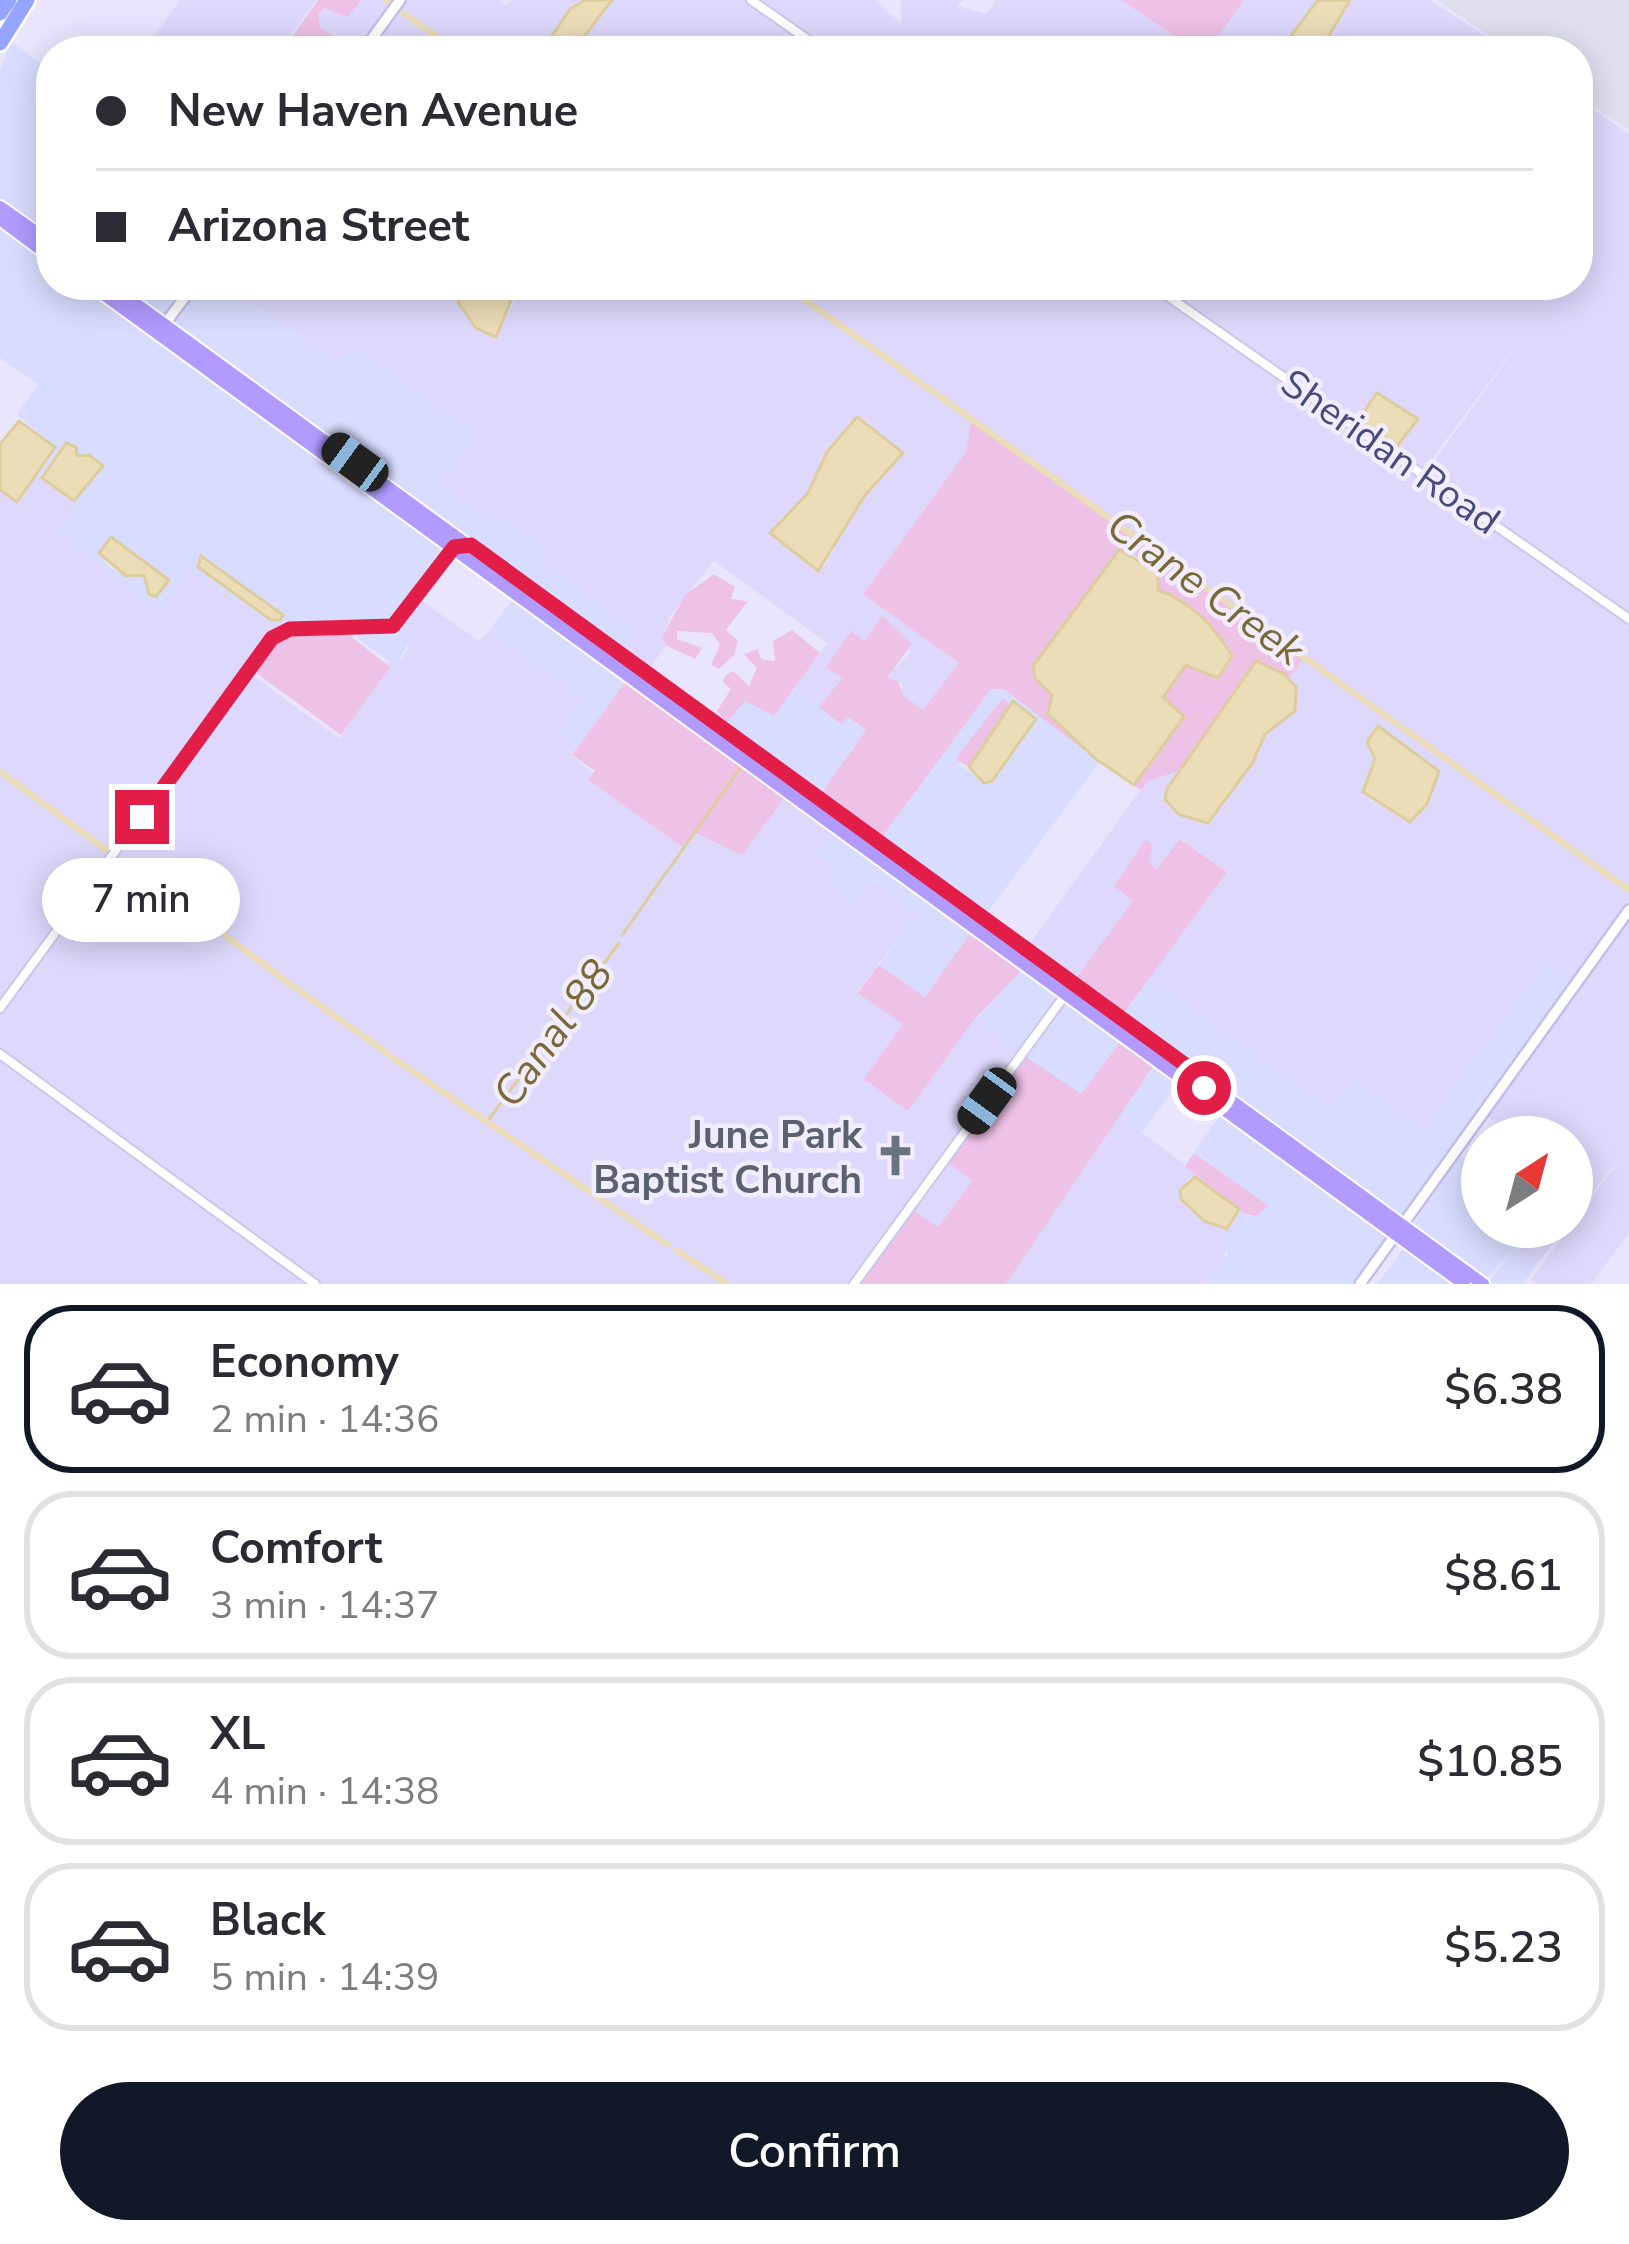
<!DOCTYPE html>
<html lang="en">
<head>
<meta charset="utf-8">
<style>
	body { margin:0; font-family:"Nunito Sans",sans-serif; background:#f7f7f7; color:#2b2b33; height:100vh; display:flex; flex-direction:column; font-size:45px; white-space:nowrap }
	* { box-sizing:border-box; margin:0 }
	p { font-size:39px; color:#7c7c81 }
	.icon { flex:none; width:66px; height:66px; fill:none; stroke:currentColor; stroke-width:2; stroke-linecap:round; stroke-linejoin:round }
	.map { position:relative; height:1284px; overflow:hidden }
	.details { display:flex; flex-direction:column; background:#fff; flex:1 }
	.details>* { flex:none }
	.banner { position:absolute; left:36px; top:36px; width:1557px; height:264px; border-radius:48px; box-shadow:0 6px 30px #0003; display:grid; align-content:center; height:264px; padding:0 60px; background:#fff }
	.needle { width:78px; rotate:36deg }
	.tools { position:absolute; left:1461px; top:1116px; display:grid; gap:24px }
	.tools a { display:grid; place-items:center; width:132px; height:132px; border-radius:50%; background:#fff; box-shadow:0 6px 30px #0003; font-size:60px }
	.end { position:absolute; width:54px; height:54px; margin:-27px; border:15px solid #e11d48; background:#fff; box-shadow:0 0 0 6px #fff }
	.from { border-radius:50% }
	.bubble { position:absolute; height:84px; border-radius:42px; background:#fff; box-shadow:0 6px 30px #0003; font-size:39px; font-weight:600; line-height:84px; text-align:center }
	.car { position:absolute; width:36px; height:72px; margin:-36px -18px; border-radius:15px; box-shadow:0 0 9px 3px #0007; background:linear-gradient(#222 24%,#8ab4d8 0 40%,#222 0 76%,#8ab4d8 0 86%,#222 0) }
	.banner b { display:flex; align-items:center; gap:42px; height:114px; font-size:45px }
	.banner b+b { border-top:3px solid #e1e1e2 }
	.banner i { width:30px; height:30px; background:#2b2b33 }
	ul { padding:21px 0 0; list-style:none }
	li { display:flex; align-items:center; gap:36px; height:168px; margin:0 24px 18px; padding:0 36px; border:6px solid #e1e1e2; border-radius:48px }
	li div { flex:1 }
	li b { display:block; font-size:45px }
	li em { font-style:normal; font-weight:600 }
	li.current { border-color:#111827 }
	li>.icon { width:108px; height:108px; stroke-width:1.5 }
	.action { display:flex; gap:24px; margin-top:auto; padding:24px 60px }
	.action a { flex:1; height:138px; border-radius:72px; background:#111827; color:#fff; font-size:48px; font-weight:600; line-height:138px; text-align:center }
	.map>svg:first-child { display:block }
</style>
</head>
<body>
<div class="map">
<svg width="1629" height="1284" viewBox="0 0 1629 1284">
	<rect width="100%" height="100%" fill="#eae5fe"/>
	<path fill="#ded8fc" fill-rule="evenodd" d="M180,0H316L280,51H143Z
		M361,0H398L358,51L319,28L318,14L324,7L347,17Z
		M404,0H500L506,5L513,0H585L570,9L563,50L568,51H366Z
		M612,0H747L820,51H573Z
		M755,0H875L901,24V0H963L957,6L986,14L996,0H1121L1197,51H828Z
		M1244,0H1316L1281,51H1208Z
		M1352,0H1430L1508,51H1322Z
		M1578,99L1629,134V617L1426,473L1533,323L1423,471L1156,285H1578Z
		M249,285H467L457,298L476,328L496,337L522,285H1148L1629,622V900L1572,978L1547,960L1423,1129L1353,1078L1330,1109L1149,978L1227,872L1181,839L1158,869L1149,863L1134,901L1074,981L1027,947L1147,781L1179,771L1167,789L1202,822L1224,806L1265,734L1295,711L1296,687L1289,678L1305,655L972,417L966,452L863,594L960,662L924,711L902,695V684L886,679L911,651L865,641L851,632L842,678L819,707L795,688L827,643L714,561L670,616L662,637L666,644L649,670L621,650L635,631L438,483L447,470L335,361L241,295ZM865,423L903,452L865,495L824,566L814,570L771,534L813,485L827,452ZM1378,727L1439,771L1427,804L1411,822L1369,799L1365,786L1375,759L1368,745Z
		M36,473L74,501L76,507L58,533L159,611L190,568L278,629L0,1005V490L17,502Z
		M419,599L479,641L488,632L583,699L559,734L577,748L572,756L682,846L694,832L786,795L832,829L838,872L828,883L870,880L907,902L916,914L858,992L903,1024L865,1079L908,1110L973,1021L1020,1053L851,1284H318L0,1051V1011L249,673L340,739L387,663L402,659L409,647L399,624Z
		M1629,918V1233L1591,1284H1537L1531,1280L1628,1148L1572,1218V1137H1515L1487,1116Z
		M1023,1055L947,1162L972,1181L937,1228L911,1211L856,1284Z
		M0,1057L311,1284H0Z
		M1118,1115L1242,1207L1245,1214L1228,1237L1224,1260L1206,1284H1006ZM1190,1177L1239,1209L1227,1229L1192,1208L1180,1190Z
		M1525,1227H1565L1538,1263L1512,1244Z"/>
	<path fill="#d8ddff" fill-rule="evenodd" d="M11,42L51,70V238L0,201V70Z
		M0,226L51,262V285H82L448,552L392,624L278,629L190,568L160,612L57,532L76,507L74,501L98,475L77,456L76,447L42,478L36,473L55,447L17,414L38,384L0,358ZM110,538L112,537L169,580L147,581L144,575L126,576L111,568L99,553Z
		M116,285H191L165,321Z
		M196,285H249L242,295L334,361L358,349L475,434L438,484L497,525L506,518L547,551L543,562L636,631L621,650L169,323Z
		M513,598L627,680L577,748L558,734L583,699L488,632Z
		M399,624L413,635L396,665L359,640V631Z
		M795,688L841,724L847,717L866,730L820,795L724,725L745,700L774,715Z
		M991,689H1004L1100,762L985,916L880,840ZM1003,699L1036,720L992,781L984,783L959,764Z
		M832,829L972,931L925,997L879,965L916,914L876,882L870,881L853,903L828,884L837,871L813,854Z
		M1547,960L1572,978L1399,1218L1122,1016L1150,978L1329,1108L1352,1078L1423,1128Z
		M1023,969L1061,997L1020,1053L973,1021Z
		M1064,999L1121,1041L1081,1095L1023,1055Z
		M1154,1065L1178,1083L1141,1134L1118,1115Z
		M1221,1114L1388,1237L1356,1284H1206L1227,1255L1225,1238L1243,1215L1256,1216L1268,1206L1194,1152Z
		M1459,1155L1482,1170V1227H1523L1510,1243L1538,1263L1523,1284L1488,1283L1512,1250L1485,1281L1414,1224Z
		M1403,1249L1431,1269L1451,1284H1377Z"/>
	<path fill="#e0dfee" d="M1436,0H1629V130L1578,96V51H1512Z"/>
	<path fill="#eec1e6" d="M318,0H361L348,17L324,8L318,14L320,28L358,51H282Z
		M1121,0H1244L1208,51H1197Z
		M972,416L1306,655L1289,678L1248,672L1179,771L1148,781L1141,790L1134,785L1146,771L1166,702L1163,697L1187,665L1199,671L1217,632L1187,603L1158,590V572L1131,553L1041,686L1052,695L1048,714L1096,759L1004,689H991L880,840L820,795L866,730L848,717L842,725L819,707L842,678L826,667L851,631L865,641L882,616L912,644L887,678L898,681L903,695L923,710L959,663L863,594L966,452Z
		M714,574L735,587L731,599L748,601L726,630L738,641L734,655L719,669L711,665L720,645L712,633L677,631V639L702,648L695,659L667,646L662,637L685,595Z
		M792,630L820,653L774,716L745,701L727,722L717,711L731,689L723,682L725,676L733,671L749,686L757,668L744,654L758,649L761,659L775,661L773,641Z
		M299,634L349,635L390,667L341,735L255,672L276,644Z
		M627,680L786,795L742,855L694,832L683,847L588,780L595,771L572,755Z
		M1003,698L1011,705L969,767L955,759Z
		M1146,839L1153,845L1149,862L1157,869L1180,839L1227,872L1122,1016L1074,981L1133,901L1114,886Z
		M972,931L1023,969L973,1021L908,1111L864,1079L903,1024L858,993L879,965L925,997Z
		M1121,1041L1154,1065L1006,1284H859L912,1210L938,1227L972,1181L947,1162L1025,1056L1081,1094Z
		M1194,1153L1269,1206L1256,1216L1245,1214L1185,1166Z"/>
	<path fill="#ebddb7" stroke="#ddcd9c" stroke-width="3" d="M585,0H612L573,51L563,50L552,36L570,9Z
		M1318,0H1350L1320,51L1281,49Z
		M467,285H522L514,293L496,337L476,328L458,302Z
		M1377,393L1418,419L1398,445L1358,419Z
		M857,417L903,453L865,495L818,571L770,533L808,493L827,452Z
		M19,421L55,447L17,502L0,490V444Z
		M66,443L76,447L77,456L89,455L103,466L74,501L42,478Z
		M111,537L169,580L156,597L149,594L144,575L126,576L99,553Z
		M1119,550L1158,572V590C1189,600 1216,628 1232,656L1218,678L1186,665L1163,697L1184,717L1134,785L1096,759L1048,714L1052,695L1035,678L1033,666Z
		M201,556L283,615L280,620H271L198,567Z
		M1256,661L1284,674L1296,687L1295,711L1265,734L1253,762L1208,823L1178,814L1165,799L1167,789Z
		M1013,701L1036,719L992,781L984,783L969,767Z
		M1378,726L1439,771L1427,804L1410,822L1363,792L1375,759L1367,742Z
		M1195,1177L1239,1209L1227,1229L1204,1221L1181,1199L1180,1190Z"/>
	<g fill="none" stroke-linecap="round" stroke-linejoin="round">
		<path stroke="#ddcd9c" stroke-width="3" d="M622,935L741,767
			M486,1123L619,943"/>
		<path stroke="#ebddb7" stroke-width="6" d="M386,0L390,3
			M402,12L457,51
			M784,285L1629,890
			M0,772L112,854
			M117,858L205,920
			M210,924L295,988
			M300,991L388,1054
			M393,1058L668,1245
			M676,1250L727,1284"/>
		<defs>
			<path id="tertiary" d="M751,0L824,51
				M1152,285L1629,619
				M0,1008L272,638L290,629L393,626L453,548
				M0,1054L315,1284
				M854,1284L1065,995"/>
			<path id="secondary" d="M363,51L400,0
				M161,329L194,285
				M1360,1284L1629,910"/>
			<path id="primary" d="M0,207L51,243
				M0,219L51,257
				M91,285L1464,1284
				M110,285L1483,1284"/>
			<path id="motorway" d="M0,13L9,0
				M0,43L27,0"/>
		</defs>
		<use href="#tertiary" stroke="#cac7eb" stroke-width="12"/>
		<use href="#secondary" stroke="#c1beec" stroke-width="14"/>
		<use href="#primary" stroke="#fff" stroke-width="16"/>
		<use href="#motorway" stroke="#fff" stroke-width="20"/>
		<use href="#tertiary" stroke="#fff" stroke-width="8"/>
		<use href="#secondary" stroke="#fff" stroke-width="9"/>
		<use href="#primary" stroke="#b19bff" stroke-width="12"/>
		<use href="#motorway" stroke="#95a5ff" stroke-width="15"/>
	</g>
	<g fill="none" stroke-linecap="round" stroke-linejoin="round">
		<path stroke="#e11d48" stroke-width="15" d="M142,817L272,638L290,629L393,626L454,547L471,545L1213,1085L1204,1088"/>
	</g>
	<defs>
		<symbol id="church-bare" viewBox="-9 -9 18 18"><path d="M-1.2-6h2.4v3.5h3.3v2.4h-3.3V6h-2.4V-.1h-3.3v-2.4h3.3Z" fill="#6b7280" stroke="#f1edff" stroke-width="2.5" paint-order="stroke"/></symbol>
	</defs>
	<g fill-rule="evenodd">
		<use href="#church-bare" x="866" y="1126" width="59" height="59"/>
	</g>
	<g text-anchor="middle" stroke-width="9" stroke-linejoin="round" paint-order="stroke">
		<g font-size="39" fill="#474a7b" stroke="#f1edff">
			<text transform="translate(1391 451) rotate(35)" y="14">Sheridan Road</text>
		</g>
		<g font-size="39" font-weight="bold" fill="#5b616d" stroke="#f1edff" text-anchor="end">
			<text x="862" y="1148">June Park<tspan x="862" dy="45">Baptist Church</tspan></text>
		</g>
		<g font-size="42" font-style="italic" fill="#7a6936" stroke="#f1edff">
			<text transform="translate(1206 587) rotate(36)" y="15">Crane Creek</text>
			<text transform="translate(552 1033) rotate(-54)" y="15">Canal 88</text>
		</g>
	</g>
</svg>
<div class="tools">
<a><svg class="needle" viewBox="-14 -14 28 28"><path d="M0-13l5 13h-10z" fill="#e53935"/><path d="M0 13l5-13h-10z" fill="#7c7c81"/></svg></a>
</div>
<i class="end from" style="left:1204px;top:1088px"></i>
<i class="end" style="left:142px;top:817px"></i>
<div class="bubble" style="left:42px;top:858px;width:198px">7 min</div>
<i class="car" style="left:355px;top:462px;rotate:306deg"></i>
<i class="car" style="left:987px;top:1101px;rotate:216deg"></i>
<div class="banner">
<b><i class="from"></i>New Haven Avenue</b>
<b><i></i>Arizona Street</b>
</div>
</div>
<section class="details">
<ul>
<li class="current"><svg class="icon" aria-label="car" viewBox="0 0 24 24"><path d="M5 17H2v-5l4-1 3-4h7l3 4 3 1v5h-3M9 17h6M6 11h13"/><circle cx="7" cy="17" r="2"/><circle cx="17" cy="17" r="2"/></svg><div><b>Economy</b><p>2 min · 14:36</p></div><em>$6.38</em></li>
<li><svg class="icon" aria-label="car" viewBox="0 0 24 24"><path d="M5 17H2v-5l4-1 3-4h7l3 4 3 1v5h-3M9 17h6M6 11h13"/><circle cx="7" cy="17" r="2"/><circle cx="17" cy="17" r="2"/></svg><div><b>Comfort</b><p>3 min · 14:37</p></div><em>$8.61</em></li>
<li><svg class="icon" aria-label="car" viewBox="0 0 24 24"><path d="M5 17H2v-5l4-1 3-4h7l3 4 3 1v5h-3M9 17h6M6 11h13"/><circle cx="7" cy="17" r="2"/><circle cx="17" cy="17" r="2"/></svg><div><b>XL</b><p>4 min · 14:38</p></div><em>$10.85</em></li>
<li><svg class="icon" aria-label="car" viewBox="0 0 24 24"><path d="M5 17H2v-5l4-1 3-4h7l3 4 3 1v5h-3M9 17h6M6 11h13"/><circle cx="7" cy="17" r="2"/><circle cx="17" cy="17" r="2"/></svg><div><b>Black</b><p>5 min · 14:39</p></div><em>$5.23</em></li>
</ul>
<div class="action"><a>Confirm</a></div>
</section>
</body>
</html>
